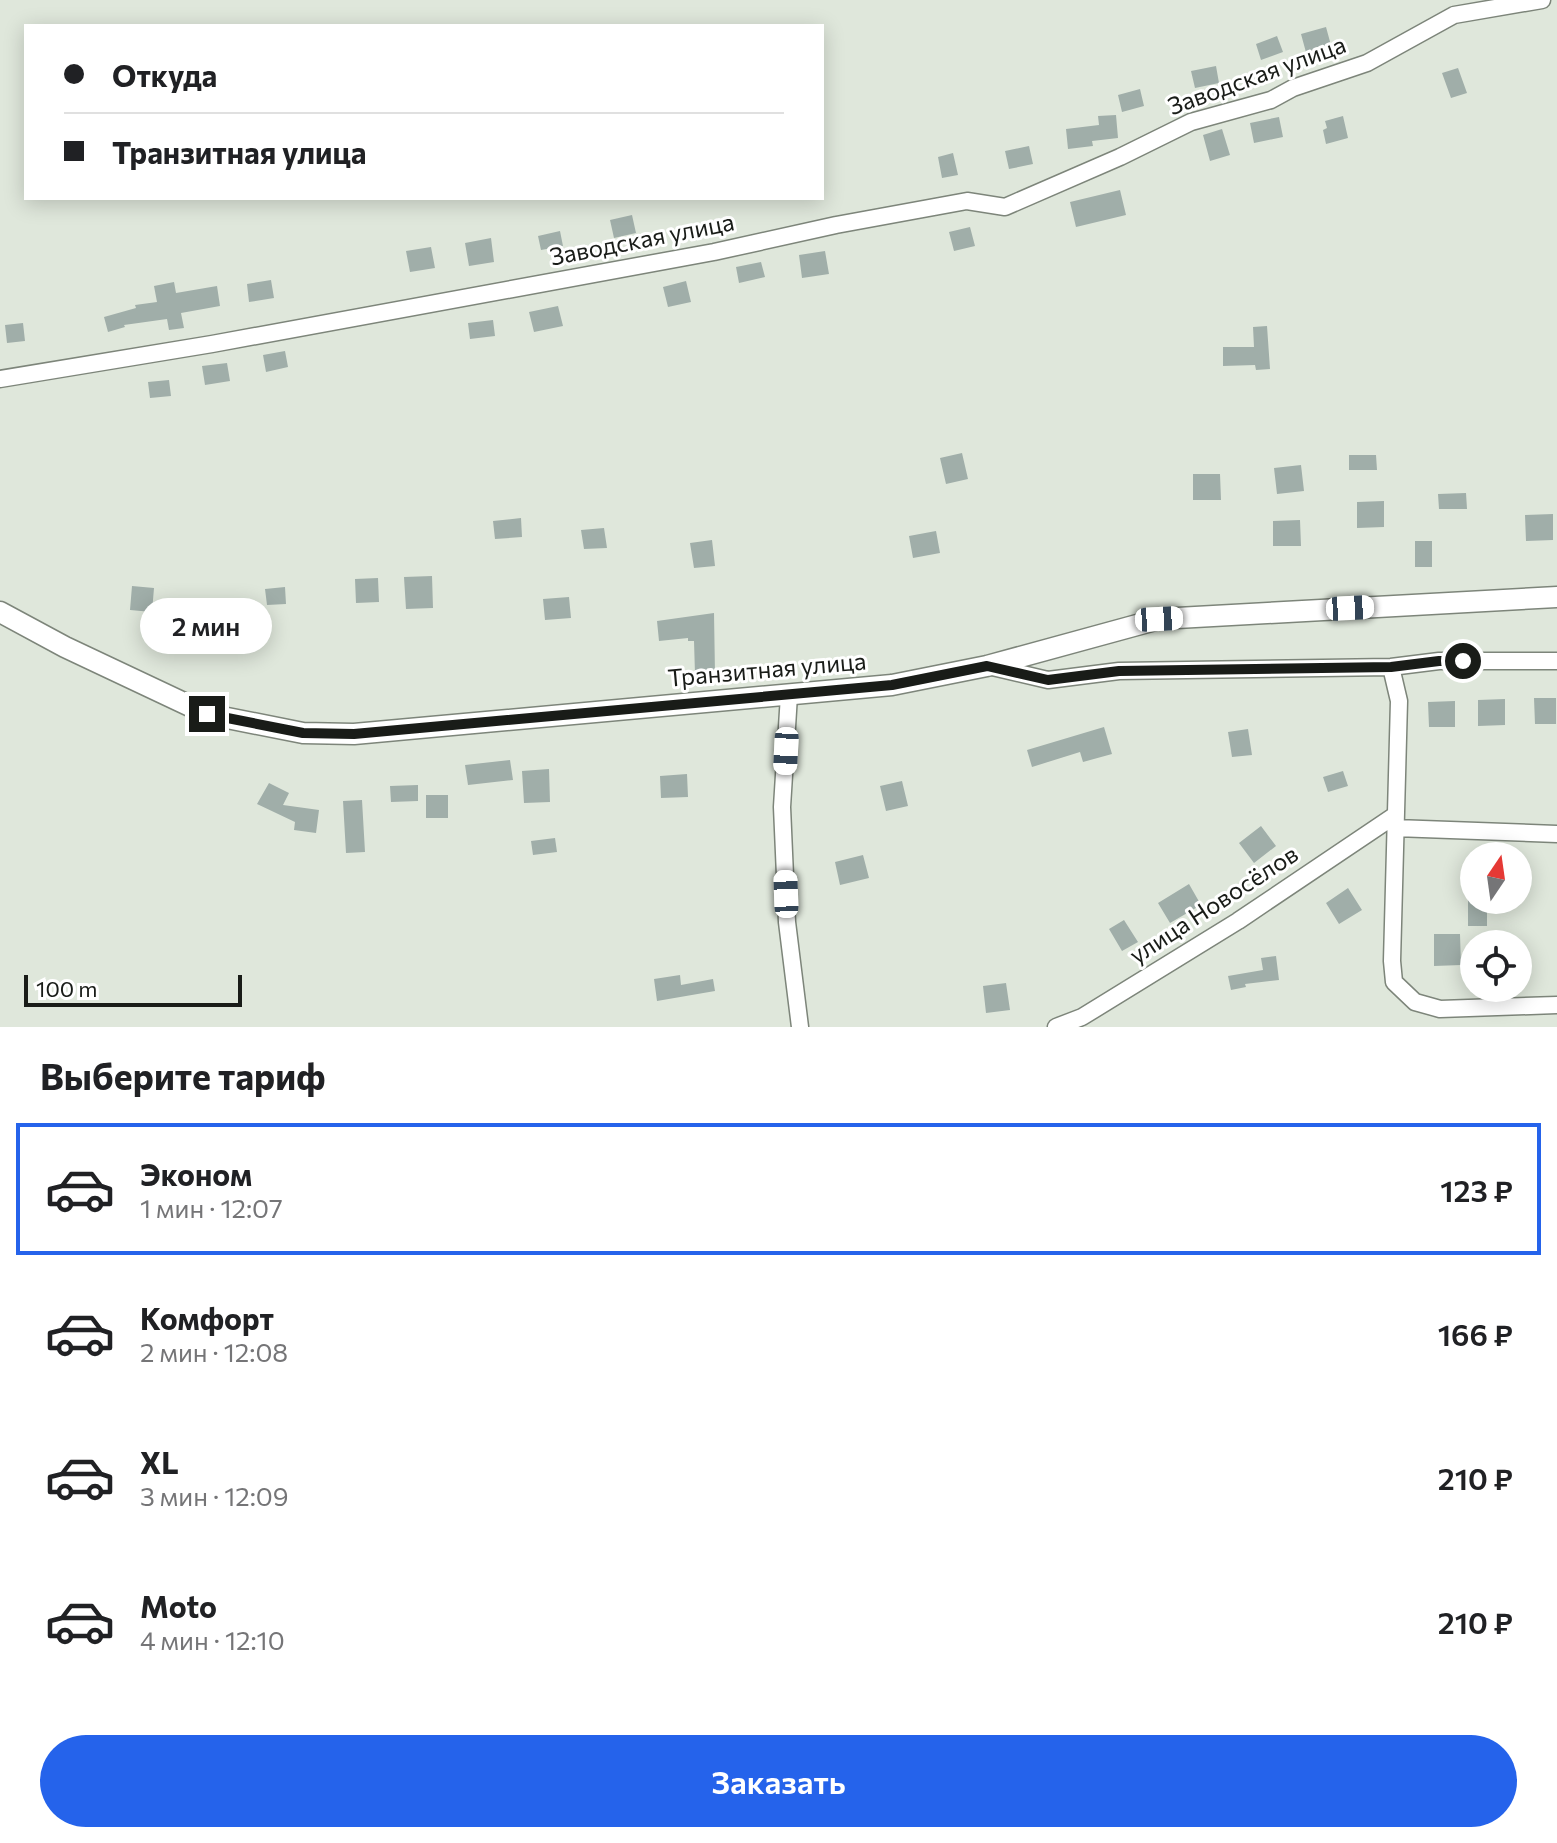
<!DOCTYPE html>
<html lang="ru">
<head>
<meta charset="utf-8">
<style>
	body { margin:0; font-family:Commissioner,sans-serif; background:#f6f6f6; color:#202124; height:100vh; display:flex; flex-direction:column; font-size:30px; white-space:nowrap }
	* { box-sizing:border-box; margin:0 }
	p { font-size:26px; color:#757577 }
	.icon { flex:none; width:44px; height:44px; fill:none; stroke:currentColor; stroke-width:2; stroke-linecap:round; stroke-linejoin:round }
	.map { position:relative; height:1027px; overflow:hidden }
	.panel { display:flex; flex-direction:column; background:#fff; flex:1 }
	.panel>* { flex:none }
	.banner { position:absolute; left:24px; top:24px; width:800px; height:176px; border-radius:0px; box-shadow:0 4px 20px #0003; display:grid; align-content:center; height:176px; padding:0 40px; background:#fff }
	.needle { width:52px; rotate:13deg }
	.fabs { position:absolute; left:1460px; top:842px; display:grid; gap:16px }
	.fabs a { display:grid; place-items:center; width:72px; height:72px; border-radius:50%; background:#fff; box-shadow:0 4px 20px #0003; font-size:40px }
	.scale { position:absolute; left:24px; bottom:20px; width:218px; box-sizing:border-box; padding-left:8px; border:4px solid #191c18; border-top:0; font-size:22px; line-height:28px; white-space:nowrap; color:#191c18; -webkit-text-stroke:6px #fff; paint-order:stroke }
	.end { position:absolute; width:36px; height:36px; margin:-18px; border:10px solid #191c18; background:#fff; box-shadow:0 0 0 4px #fff }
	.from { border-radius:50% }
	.bubble { position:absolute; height:56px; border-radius:28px; background:#fff; box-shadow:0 4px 20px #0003; font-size:26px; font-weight:600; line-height:56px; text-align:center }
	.car { position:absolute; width:24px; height:48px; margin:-24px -12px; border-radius:10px; box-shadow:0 0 6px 2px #0007; background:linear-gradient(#fff 24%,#345 0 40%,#fff 0 76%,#345 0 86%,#fff 0) }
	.banner b { display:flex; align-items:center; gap:28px; height:76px; font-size:30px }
	.banner b+b { border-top:2px solid #e0e0e0 }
	.banner i { width:20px; height:20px; background:#202124 }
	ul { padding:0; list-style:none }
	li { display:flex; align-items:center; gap:24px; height:132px; margin:0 16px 12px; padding:0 24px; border:4px solid transparent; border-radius:0px }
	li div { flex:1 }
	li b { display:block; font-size:30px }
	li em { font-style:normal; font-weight:600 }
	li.on { border-color:#2563eb }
	li>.icon { width:72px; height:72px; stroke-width:1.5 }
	h2 { padding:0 40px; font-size:36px; line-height:96px }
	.action { display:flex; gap:16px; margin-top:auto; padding:16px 40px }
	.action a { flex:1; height:92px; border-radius:48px; background:#2563eb; color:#fff; font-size:32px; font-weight:600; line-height:92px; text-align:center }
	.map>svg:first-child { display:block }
</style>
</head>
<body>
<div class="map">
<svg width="1557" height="1027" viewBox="0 0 1557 1027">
	<rect width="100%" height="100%" fill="#dfe7db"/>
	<path fill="#a0aea9" d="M1326,27L1332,49L1307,56L1301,34Z
		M1277,36L1283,52L1261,60L1256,44Z
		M1216,66L1219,83L1195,88L1191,71Z
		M1458,68L1467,93L1451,98L1442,73Z
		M1140,89L1144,106L1122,112L1118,95Z
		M1116,115L1118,138L1092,141L1093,146L1068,149L1066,129L1099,125L1098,116Z
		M1343,116L1348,138L1326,144L1323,130L1327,128L1325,121Z
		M1279,117L1283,137L1254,143L1250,123Z
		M1222,129L1230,155L1210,161L1203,135Z
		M1029,146L1033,164L1009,169L1005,151Z
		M953,153L958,175L942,178L938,157Z
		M1120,190L1126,215L1076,227L1070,202Z
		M632,215L636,233L614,238L610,220Z
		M970,227L975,246L954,251L949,232Z
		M560,231L563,246L541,250L538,236Z
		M491,238L494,262L469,266L465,243Z
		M431,247L435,268L410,272L406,251Z
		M825,251L829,274L802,278L799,255Z
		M761,262L765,277L739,283L736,267Z
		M271,280L274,298L249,302L247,284Z
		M686,281L691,302L668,307L663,287Z
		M174,282L176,293L217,286L220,306L181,313L184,328L169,330L167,319L124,325L125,327L108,332L104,317L136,308L135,305L157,302L154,286Z
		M558,306L563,326L534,332L529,312Z
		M493,320L495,336L470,339L468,323Z
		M23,323L25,341L7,343L5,325Z
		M1267,326L1270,369L1256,370L1255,365L1223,366V347H1254L1253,327Z
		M285,351L288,367L266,372L263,355Z
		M227,363L230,381L205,385L202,366Z
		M169,380L171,396L150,398L148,382Z
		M962,453L968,479L946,484L940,458Z
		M1349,455H1376L1377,470H1349Z
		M1301,465L1304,491L1277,494L1274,468Z
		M1193,474H1220L1221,500H1193Z
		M1466,493L1467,509H1439L1438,494Z
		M1384,501V527L1357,528V502Z
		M1553,514V540L1526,541L1525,515Z
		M521,518L522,537L495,539L493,521Z
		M1300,520L1301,546H1273V521Z
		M604,528L607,548L584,549L581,530Z
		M936,531L940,553L913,558L909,536Z
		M712,540L715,566L694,568L690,543Z
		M1415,541H1432V567H1415Z
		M432,576L433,608L406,609L404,577Z
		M378,578L379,602L356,603L355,579Z
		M132,586L154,588L152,612L130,610Z
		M285,587L286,604L267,605L265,589Z
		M569,597L571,618L545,620L543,599Z
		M714,613L715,674H695L694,641H688V638L659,641L657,621Z
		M240,619H267L268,636L241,637Z
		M1534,698H1556V724H1535Z
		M1505,699V725L1478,726V700Z
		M1455,701V727H1429L1428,702Z
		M1104,727L1112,754L1083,762L1080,752L1032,767L1027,750Z
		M1248,729L1252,755L1232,757L1228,732Z
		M510,760L513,780L468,785L465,765Z
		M549,769L550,802L524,803L522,771Z
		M1343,771L1348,786L1328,792L1323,777Z
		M687,774L688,797L661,798L660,776Z
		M902,781L908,806L886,811L880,786Z
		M269,783L289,793L283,805L319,810L316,833L294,830L295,822L257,804Z
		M418,785V801L391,802L390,786Z
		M426,795H448V818H426Z
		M362,800L365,852L346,853L343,801Z
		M1261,826L1276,846L1254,863L1239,843Z
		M555,838L557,852L533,855L531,841Z
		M863,855L869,878L840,885L835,862Z
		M1189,884L1201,905L1170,923L1158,903Z
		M1348,888L1362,910L1339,924L1326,903Z
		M1468,900H1487V926H1468Z
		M1124,920L1138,942L1122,951L1109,929Z
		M1434,934H1460L1461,965L1434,966Z
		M1276,956L1279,980L1245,984L1246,987L1231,990L1228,976L1263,970L1261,958Z
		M680,975L681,985L713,979L715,991L657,1001L654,979Z
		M1006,983L1010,1010L986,1013L983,986Z"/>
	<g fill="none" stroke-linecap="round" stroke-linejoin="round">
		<defs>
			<path id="minor" d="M0,379L212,344L714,252L836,225L967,201L1005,207L1120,157L1191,122L1271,100L1293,88L1367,63L1454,15L1542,0
				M988,666L1048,680L1119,671L1391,667L1439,661H1557
				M1391,667L1399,701L1392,961L1394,982L1415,1002L1440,1009L1557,1005
				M789,695L782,807L787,922L800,1027
				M1395,828L1557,834
				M1056,1027L1082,1017L1238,921L1394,816"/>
			<path id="major" d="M0,612L65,647L207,714L303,733L354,734L892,685L987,666L1159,619L1557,597"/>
		</defs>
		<use href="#minor" stroke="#7d857a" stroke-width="19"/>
		<use href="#major" stroke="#7d857a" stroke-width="23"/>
		<use href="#minor" stroke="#fff" stroke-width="16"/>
		<use href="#major" stroke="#fff" stroke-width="20"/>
	</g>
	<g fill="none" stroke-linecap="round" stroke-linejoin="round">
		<path stroke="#191c18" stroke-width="10" d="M207,714L303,733L354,734L892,685L987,666L1048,680L1119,671L1391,667L1439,661H1463"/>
	</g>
	<g text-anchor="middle" stroke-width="6" stroke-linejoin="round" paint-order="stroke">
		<g font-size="24" fill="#191c18" stroke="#fff">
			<text transform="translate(1257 76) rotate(-20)" y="8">Заводская улица</text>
			<text transform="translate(642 240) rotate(-11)" y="8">Заводская улица</text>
			<text transform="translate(767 670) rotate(-5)" y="8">Транзитная улица</text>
			<text transform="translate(1214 905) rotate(-33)" y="8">улица Новосёлов</text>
		</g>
	</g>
</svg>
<div class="fabs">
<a><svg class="needle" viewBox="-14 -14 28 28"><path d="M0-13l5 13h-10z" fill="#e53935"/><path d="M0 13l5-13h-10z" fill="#757577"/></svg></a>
<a><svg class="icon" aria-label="locate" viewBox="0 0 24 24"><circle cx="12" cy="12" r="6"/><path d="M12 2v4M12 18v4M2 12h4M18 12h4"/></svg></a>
</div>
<div class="scale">100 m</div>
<i class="end from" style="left:1463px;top:661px"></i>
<i class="end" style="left:207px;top:714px"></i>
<div class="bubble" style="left:140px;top:598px;width:132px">2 мин</div>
<i class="car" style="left:1350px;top:608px;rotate:87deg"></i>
<i class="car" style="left:1159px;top:619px;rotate:87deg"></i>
<i class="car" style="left:786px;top:751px;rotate:183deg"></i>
<i class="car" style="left:786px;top:894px;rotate:358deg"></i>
<div class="banner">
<b><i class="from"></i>Откуда</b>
<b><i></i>Транзитная улица</b>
</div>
</div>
<section class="panel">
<h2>Выберите тариф</h2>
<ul>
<li class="on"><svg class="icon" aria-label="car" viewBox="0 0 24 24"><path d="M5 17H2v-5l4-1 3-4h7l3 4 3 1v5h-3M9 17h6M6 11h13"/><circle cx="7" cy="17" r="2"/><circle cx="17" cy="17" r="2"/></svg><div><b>Эконом</b><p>1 мин · 12:07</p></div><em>123 ₽</em></li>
<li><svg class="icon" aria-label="car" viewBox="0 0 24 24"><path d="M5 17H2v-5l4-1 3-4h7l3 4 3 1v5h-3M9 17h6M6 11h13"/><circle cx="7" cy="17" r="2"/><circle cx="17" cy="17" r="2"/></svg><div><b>Комфорт</b><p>2 мин · 12:08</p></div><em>166 ₽</em></li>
<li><svg class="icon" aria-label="car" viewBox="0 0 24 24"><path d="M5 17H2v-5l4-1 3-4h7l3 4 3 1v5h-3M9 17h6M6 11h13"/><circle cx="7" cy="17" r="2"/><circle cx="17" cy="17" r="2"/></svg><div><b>XL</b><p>3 мин · 12:09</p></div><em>210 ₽</em></li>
<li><svg class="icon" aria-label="car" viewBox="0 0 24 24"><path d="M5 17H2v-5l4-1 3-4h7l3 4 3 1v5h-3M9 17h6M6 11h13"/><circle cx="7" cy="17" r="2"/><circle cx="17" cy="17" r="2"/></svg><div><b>Moto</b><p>4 мин · 12:10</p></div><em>210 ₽</em></li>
</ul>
<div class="action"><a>Заказать</a></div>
</section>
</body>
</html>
